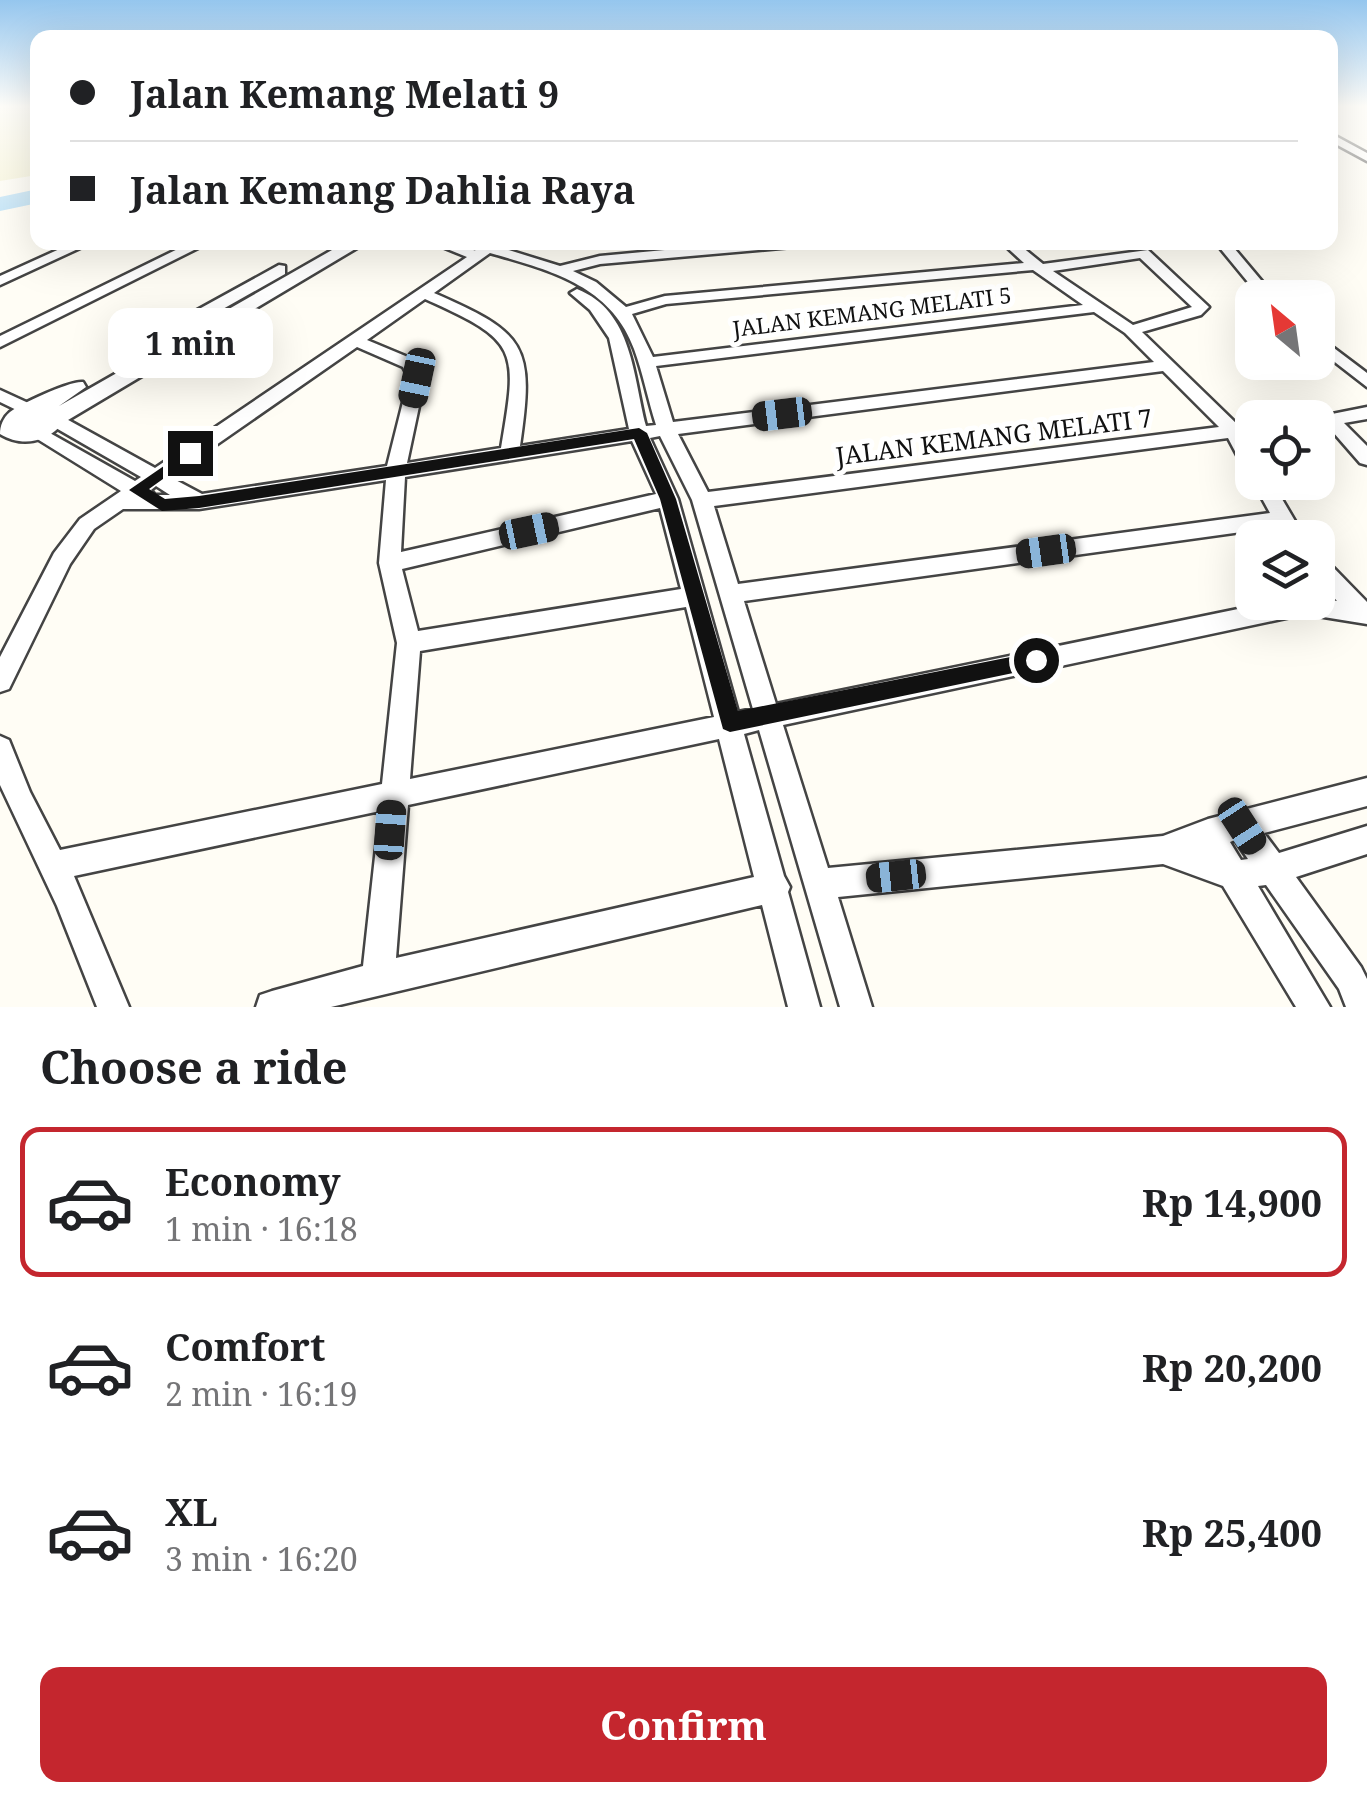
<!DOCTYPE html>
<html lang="en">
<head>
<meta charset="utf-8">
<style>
	body { margin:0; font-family:"Noto Serif",serif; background:#f6f6f6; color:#202124; height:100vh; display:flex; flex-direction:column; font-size:38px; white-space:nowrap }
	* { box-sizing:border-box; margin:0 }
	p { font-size:32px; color:#757577 }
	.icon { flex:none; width:55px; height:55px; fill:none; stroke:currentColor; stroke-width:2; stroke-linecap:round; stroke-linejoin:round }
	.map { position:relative; height:1007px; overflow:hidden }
	.sheet { display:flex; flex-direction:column; background:#fff; flex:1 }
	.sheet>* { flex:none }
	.top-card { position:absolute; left:30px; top:30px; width:1308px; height:220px; border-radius:20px; box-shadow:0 10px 40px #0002; display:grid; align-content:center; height:220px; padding:0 40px; background:#fff }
	.needle { width:65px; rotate:331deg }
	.controls { position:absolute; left:1235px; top:280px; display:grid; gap:20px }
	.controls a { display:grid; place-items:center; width:100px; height:100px; border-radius:20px; background:#fff; box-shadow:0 10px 40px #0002; font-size:50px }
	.end { position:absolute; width:45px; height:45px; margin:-22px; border:12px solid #111; background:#fff; box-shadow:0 0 0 5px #fff }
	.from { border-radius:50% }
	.bubble { position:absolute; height:70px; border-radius:20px; background:#fff; box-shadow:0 10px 40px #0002; font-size:32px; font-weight:700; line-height:70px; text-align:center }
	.car { position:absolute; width:30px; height:60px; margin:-30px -15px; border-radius:12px; box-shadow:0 0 8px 2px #0007; background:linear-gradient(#222 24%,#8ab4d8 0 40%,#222 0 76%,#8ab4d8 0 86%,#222 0) }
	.top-card b { display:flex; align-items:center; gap:35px; height:95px; font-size:38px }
	.top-card b+b { border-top:2px solid #e0e0e0 }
	.top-card i { width:25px; height:25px; background:#202124 }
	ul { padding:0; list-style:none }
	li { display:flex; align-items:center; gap:30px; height:150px; margin:0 20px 15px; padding:0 20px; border:5px solid transparent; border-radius:20px }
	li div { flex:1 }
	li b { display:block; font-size:38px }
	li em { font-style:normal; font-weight:700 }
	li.active { border-color:#c4262e }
	li>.icon { width:90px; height:90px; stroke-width:1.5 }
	h2 { padding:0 40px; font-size:45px; line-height:120px }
	.button { display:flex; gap:20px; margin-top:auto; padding:20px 40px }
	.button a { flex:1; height:115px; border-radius:20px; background:#c4262e; color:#fff; font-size:40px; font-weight:700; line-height:115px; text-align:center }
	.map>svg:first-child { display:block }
</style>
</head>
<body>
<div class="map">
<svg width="1367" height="1007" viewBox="0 0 1367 1007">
	<rect width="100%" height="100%" fill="#fffdf5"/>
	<path fill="#f6f3d4" d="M0,106H37V175L0,181Z"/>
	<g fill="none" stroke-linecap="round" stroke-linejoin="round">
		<path fill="#b9e0f7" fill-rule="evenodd" d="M38,189V203L0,211V197Z"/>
		<defs>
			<path id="minor" d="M1330,133L1367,153V161L1330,141Z
				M75,242H93L0,285V276Z
				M192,242H210L0,347V336Z
				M430,242H451L476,251L461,242H483L560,266L600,256L751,242H809L803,246L600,264L573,271L596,282L626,307L665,296L1024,263L1001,242H1016L1043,264L1148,250L1209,307L1201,315L1142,332L1240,427L1252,448V471L1245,470L1228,438L714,506L738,584L1270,513L1253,482H1272L1305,538H1284L1278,527L744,601L776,704L1272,602H1318V598L1337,601L1318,580V558L1326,560L1367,602V624L1305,614L783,725L828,868L1163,836L1208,819L1367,778V806L1264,833L1279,853L1367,826V854L1296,877L1361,967L1367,979V1007H1346L1339,989L1266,885L1258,886L1330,1007H1296L1223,886L1163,864L838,897L872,1007H840L759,730L744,734L784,876L790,887L788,892L820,1007H788L762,905L331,1007H256L260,995L272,991L363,966L380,811L74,876L129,1007H97L57,906L0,785V736L9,740L30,792L60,850L382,784L397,643L379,563L386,480L199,509H123L94,529L70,564L9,689L0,692V657L54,553L80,519L121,491L26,432L29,428H41L135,481L141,477L49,424L46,420L49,416H61L155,468L467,257ZM490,253C549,270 611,285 634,349C643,373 648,400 656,425L646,426C633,377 633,311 577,289L570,293L590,310L609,338L629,429L520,446C535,345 526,333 434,293ZM1140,258L1192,307L1133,325L1053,271ZM1033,270L1083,305L653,357L632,314L666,304ZM425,299C519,341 518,348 501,448L407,463L425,378L415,360L367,340ZM1094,312L1125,333L1154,362L673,422L656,366ZM357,347L403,367L409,378L387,466L202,494L170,477ZM1163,371L1219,427L708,492L678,434ZM660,436L692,500L753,709L738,712L678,499L650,438ZM632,441L656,494L401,552L405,477ZM156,486L170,495H155L151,490ZM660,508L681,589L418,631L402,569ZM686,607L714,717L410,779L420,651ZM719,739L754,877L396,958L408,805ZM1235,840L1248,859L1241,860L1230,842Z
				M1215,242H1229L1276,298H1261Z
				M1318,336L1367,373V387L1318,349Z
				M0,390L37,407L40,411L31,417L0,402Z
				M1367,407V419L1344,423L1367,446V465L1360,463L1326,424L1332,414Z"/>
			<path id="tertiary" d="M346,242H367L63,423C47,443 21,447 0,434C0,426 3,418 10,412C20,404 71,380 83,382L86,387L59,406Z
				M279,265L285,266V274L207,318L200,320L190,314Z"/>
		</defs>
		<use href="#minor" stroke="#444" stroke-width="5"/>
		<use href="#tertiary" stroke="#444" stroke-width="5"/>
		<use href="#minor" fill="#fff" fill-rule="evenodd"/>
		<use href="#tertiary" fill="#fff" fill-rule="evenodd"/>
	</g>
	<linearGradient id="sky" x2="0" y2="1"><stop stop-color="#95c6ee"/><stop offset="0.43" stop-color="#fffefa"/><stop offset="1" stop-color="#fffefa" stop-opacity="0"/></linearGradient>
	<rect width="1367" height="247" fill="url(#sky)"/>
	<path fill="#111" d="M639,428L647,433L676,499L738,711L1036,652L1042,654V667L730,732L723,729L660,499L634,439L199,508L162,511L129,490L190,448L195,449V456L149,489L165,499L199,496Z"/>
	<g text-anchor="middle" stroke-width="10" stroke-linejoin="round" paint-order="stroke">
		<g font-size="22" fill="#111" stroke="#fff">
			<text transform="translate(872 312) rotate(-7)" y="8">JALAN KEMANG MELATI 5</text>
		</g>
		<g font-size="25" fill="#111" stroke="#fff">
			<text transform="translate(994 437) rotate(-7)" y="9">JALAN KEMANG MELATI 7</text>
		</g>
	</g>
</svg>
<div class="controls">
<a><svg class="needle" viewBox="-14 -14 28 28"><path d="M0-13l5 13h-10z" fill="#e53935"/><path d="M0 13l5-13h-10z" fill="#757577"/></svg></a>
<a><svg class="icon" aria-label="locate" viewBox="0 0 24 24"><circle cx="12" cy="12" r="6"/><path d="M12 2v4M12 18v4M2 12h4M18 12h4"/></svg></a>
<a><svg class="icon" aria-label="layers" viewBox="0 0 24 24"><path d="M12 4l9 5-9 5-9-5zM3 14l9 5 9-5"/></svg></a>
</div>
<i class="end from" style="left:1036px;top:660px"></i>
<i class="end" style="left:190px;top:453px"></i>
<div class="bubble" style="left:108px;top:308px;width:165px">1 min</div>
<i class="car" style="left:417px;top:378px;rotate:192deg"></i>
<i class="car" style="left:782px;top:414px;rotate:263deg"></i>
<i class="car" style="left:529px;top:531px;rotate:78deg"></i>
<i class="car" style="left:1046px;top:551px;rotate:262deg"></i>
<i class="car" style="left:1242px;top:826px;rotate:147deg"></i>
<i class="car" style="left:390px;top:830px;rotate:4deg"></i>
<i class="car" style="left:896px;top:876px;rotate:264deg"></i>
<div class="top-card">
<b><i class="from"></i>Jalan Kemang Melati 9</b>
<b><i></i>Jalan Kemang Dahlia Raya</b>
</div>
</div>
<section class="sheet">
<h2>Choose a ride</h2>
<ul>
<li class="active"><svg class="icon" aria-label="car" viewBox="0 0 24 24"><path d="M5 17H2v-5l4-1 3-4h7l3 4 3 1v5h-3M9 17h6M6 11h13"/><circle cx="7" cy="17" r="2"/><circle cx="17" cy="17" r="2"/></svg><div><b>Economy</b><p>1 min · 16:18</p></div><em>Rp 14,900</em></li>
<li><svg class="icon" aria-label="car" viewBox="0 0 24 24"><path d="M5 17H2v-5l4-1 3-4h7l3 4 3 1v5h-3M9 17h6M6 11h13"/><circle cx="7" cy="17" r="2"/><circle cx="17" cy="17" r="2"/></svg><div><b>Comfort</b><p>2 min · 16:19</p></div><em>Rp 20,200</em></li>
<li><svg class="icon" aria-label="car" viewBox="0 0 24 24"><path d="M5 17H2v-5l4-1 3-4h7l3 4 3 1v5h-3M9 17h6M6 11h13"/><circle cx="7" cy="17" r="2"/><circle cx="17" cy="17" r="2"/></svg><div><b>XL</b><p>3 min · 16:20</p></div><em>Rp 25,400</em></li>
</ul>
<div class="button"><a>Confirm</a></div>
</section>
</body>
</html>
